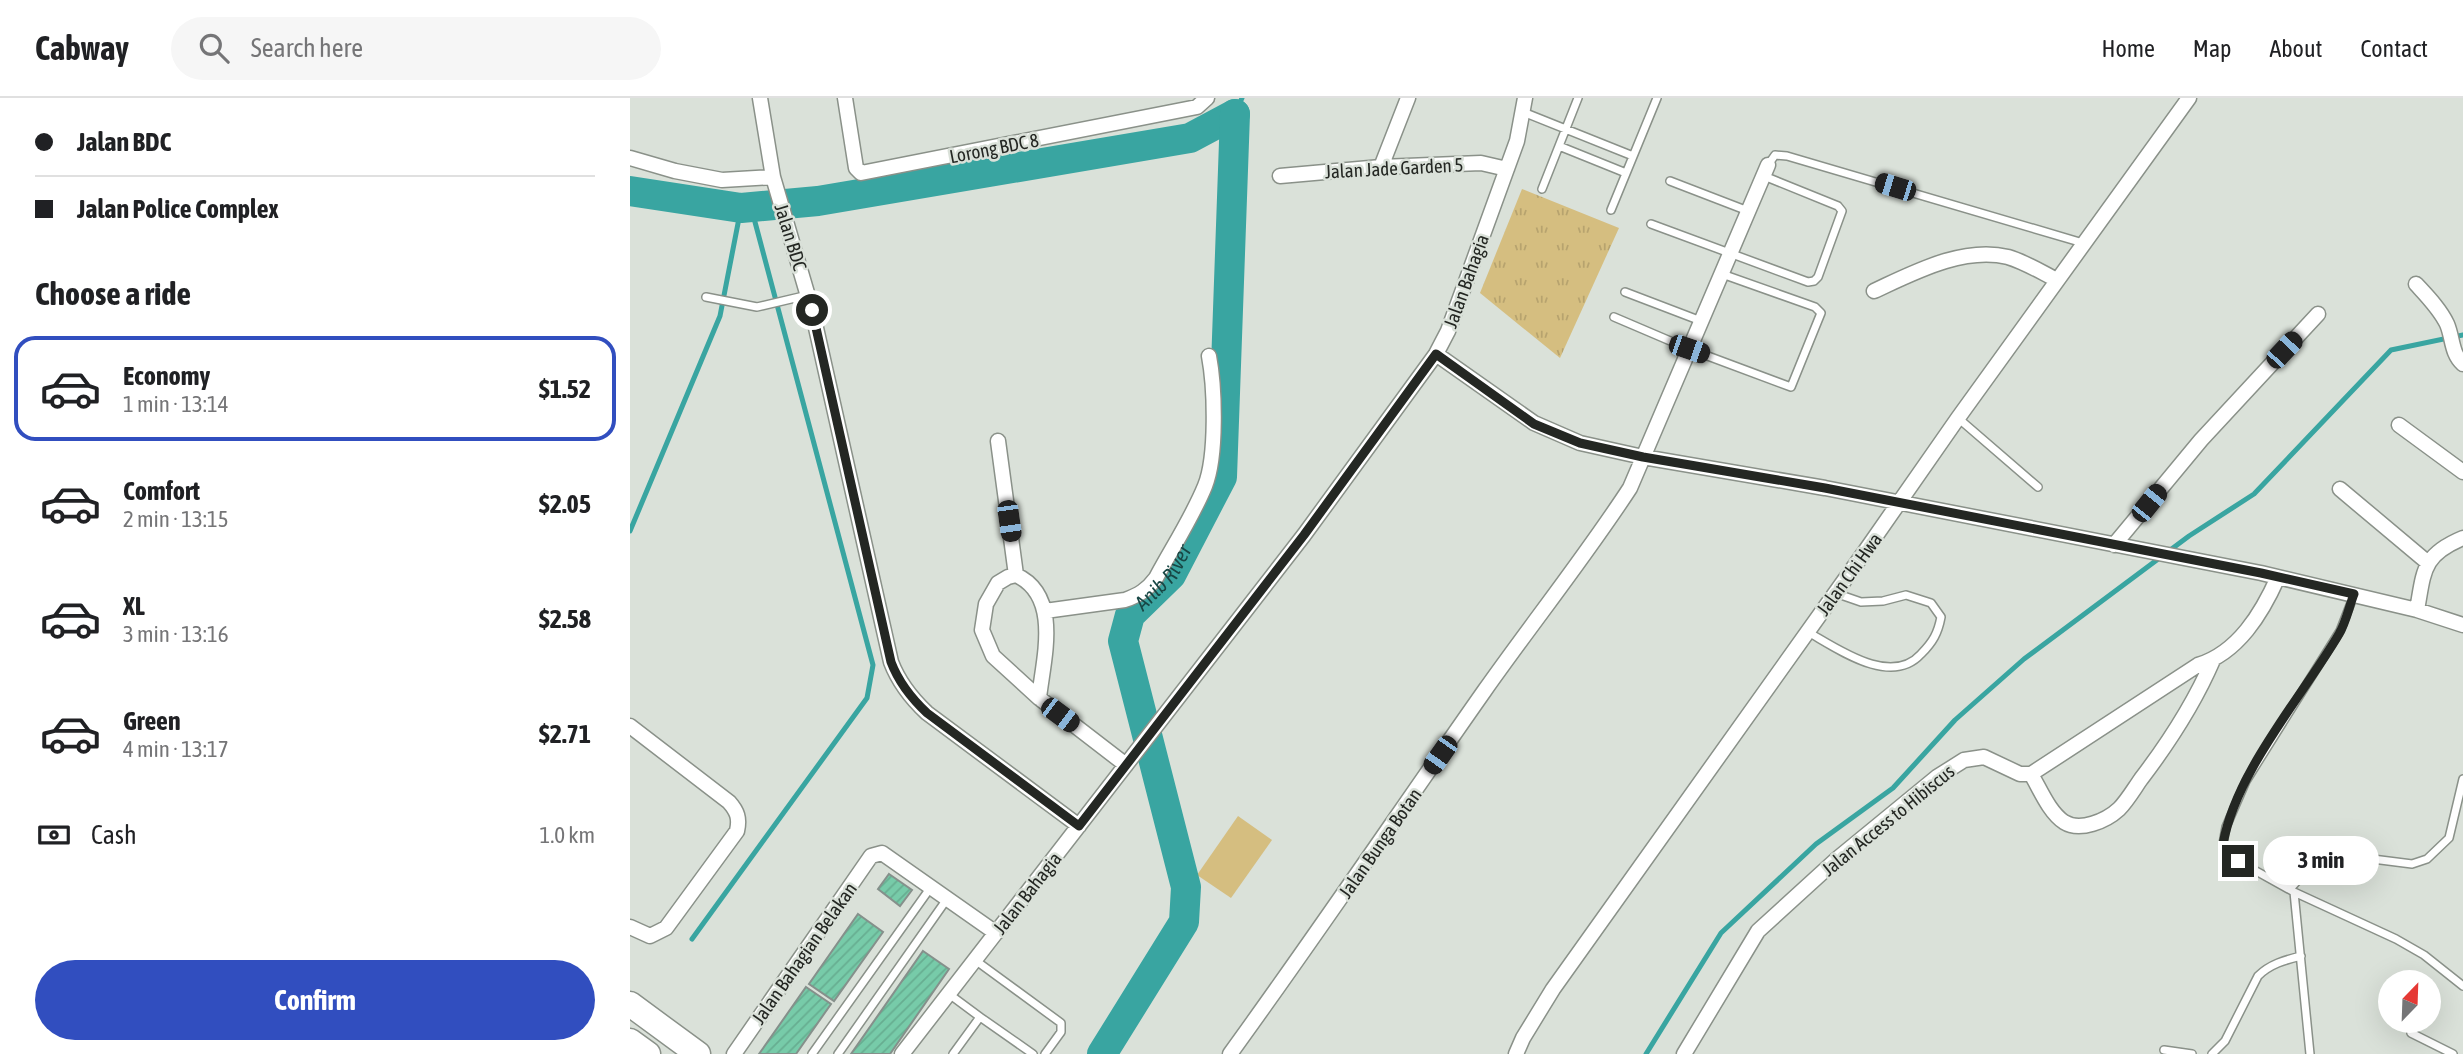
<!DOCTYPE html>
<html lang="en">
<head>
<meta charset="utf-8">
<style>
	body { margin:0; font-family:"Asap Condensed",sans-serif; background:#f6f6f6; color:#202124; height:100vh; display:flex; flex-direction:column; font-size:26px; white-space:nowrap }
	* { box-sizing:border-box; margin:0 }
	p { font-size:23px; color:#757577 }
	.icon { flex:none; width:38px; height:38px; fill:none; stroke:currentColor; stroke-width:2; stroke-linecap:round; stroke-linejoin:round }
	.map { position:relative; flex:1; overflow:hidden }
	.details { display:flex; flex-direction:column; background:#fff; width:630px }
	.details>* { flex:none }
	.hud { display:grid; align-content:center; height:154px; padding:0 35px; background:#fff }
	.needle { width:46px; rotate:23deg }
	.tools { position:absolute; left:1748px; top:872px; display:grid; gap:14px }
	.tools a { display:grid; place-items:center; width:63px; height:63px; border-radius:50%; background:#fff; box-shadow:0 7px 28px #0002; font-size:35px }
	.end { position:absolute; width:32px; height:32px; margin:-16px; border:9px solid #242723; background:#fff; box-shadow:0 0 0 4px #fff }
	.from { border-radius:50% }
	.bubble { position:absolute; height:49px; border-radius:24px; background:#fff; box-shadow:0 7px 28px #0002; font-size:23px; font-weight:700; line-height:49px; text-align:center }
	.car { position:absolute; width:21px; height:42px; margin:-21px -10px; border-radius:9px; box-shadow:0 0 5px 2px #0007; background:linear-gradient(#222 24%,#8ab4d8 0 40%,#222 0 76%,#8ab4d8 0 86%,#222 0) }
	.hud b { display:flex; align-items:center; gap:24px; height:66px; font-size:26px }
	.hud b+b { border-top:2px solid #e0e0e0 }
	.hud i { width:18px; height:18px; background:#202124 }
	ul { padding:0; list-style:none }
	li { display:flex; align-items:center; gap:21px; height:105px; margin:0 14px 10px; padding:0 21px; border:4px solid transparent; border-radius:21px }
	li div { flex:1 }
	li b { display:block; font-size:26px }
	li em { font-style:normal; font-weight:700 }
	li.selected { border-color:#314ebf }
	li>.icon { width:63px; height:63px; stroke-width:1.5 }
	h2 { padding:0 35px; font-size:32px; line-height:84px }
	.pay { display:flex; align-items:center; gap:18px; height:77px; padding:0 35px; font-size:26px }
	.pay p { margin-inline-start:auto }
	.cta { display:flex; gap:14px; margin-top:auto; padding:14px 35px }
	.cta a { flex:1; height:80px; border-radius:42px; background:#314ebf; color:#fff; font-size:28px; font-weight:700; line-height:80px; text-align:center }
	header { display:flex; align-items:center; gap:42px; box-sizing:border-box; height:98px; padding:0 35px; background:#fff; border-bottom:2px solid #e0e0e0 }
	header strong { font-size:33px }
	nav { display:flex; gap:38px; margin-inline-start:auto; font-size:24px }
	.search { width:490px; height:63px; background:#f6f6f6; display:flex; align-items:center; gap:18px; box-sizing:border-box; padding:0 24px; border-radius:38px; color:#757577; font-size:26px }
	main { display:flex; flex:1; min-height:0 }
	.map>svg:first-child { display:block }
</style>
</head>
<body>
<header>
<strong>Cabway</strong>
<div class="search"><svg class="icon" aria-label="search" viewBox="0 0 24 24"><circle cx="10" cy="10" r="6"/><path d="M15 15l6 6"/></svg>Search here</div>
<nav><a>Home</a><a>Map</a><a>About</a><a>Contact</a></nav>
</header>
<main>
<section class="details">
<div class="hud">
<b><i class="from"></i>Jalan BDC</b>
<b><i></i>Jalan Police Complex</b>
</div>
<h2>Choose a ride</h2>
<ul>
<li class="selected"><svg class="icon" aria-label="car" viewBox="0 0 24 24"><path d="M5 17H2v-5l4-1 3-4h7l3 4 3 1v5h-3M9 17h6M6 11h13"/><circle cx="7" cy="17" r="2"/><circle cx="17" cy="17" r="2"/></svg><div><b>Economy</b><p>1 min · 13:14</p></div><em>$1.52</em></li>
<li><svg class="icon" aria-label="car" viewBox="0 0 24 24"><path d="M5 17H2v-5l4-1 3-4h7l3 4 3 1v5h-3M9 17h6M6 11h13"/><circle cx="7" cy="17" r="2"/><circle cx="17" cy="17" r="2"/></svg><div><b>Comfort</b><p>2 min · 13:15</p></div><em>$2.05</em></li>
<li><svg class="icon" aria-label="car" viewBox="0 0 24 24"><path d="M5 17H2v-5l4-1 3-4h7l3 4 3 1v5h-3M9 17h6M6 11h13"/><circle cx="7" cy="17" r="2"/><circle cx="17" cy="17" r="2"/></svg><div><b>XL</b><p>3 min · 13:16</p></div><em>$2.58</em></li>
<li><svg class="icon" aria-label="car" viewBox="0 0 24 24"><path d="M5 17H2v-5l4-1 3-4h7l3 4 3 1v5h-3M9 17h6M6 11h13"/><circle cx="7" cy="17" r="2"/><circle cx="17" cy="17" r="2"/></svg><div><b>Green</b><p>4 min · 13:17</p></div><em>$2.71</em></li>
</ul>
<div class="pay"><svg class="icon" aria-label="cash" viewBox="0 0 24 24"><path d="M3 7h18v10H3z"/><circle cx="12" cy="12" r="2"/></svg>Cash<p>1.0 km</p></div>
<div class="cta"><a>Confirm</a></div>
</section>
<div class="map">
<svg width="1833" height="956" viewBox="0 0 1833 956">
	<defs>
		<pattern id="park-tufts" width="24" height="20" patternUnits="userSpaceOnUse" patternTransform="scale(1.75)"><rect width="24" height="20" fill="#d5be80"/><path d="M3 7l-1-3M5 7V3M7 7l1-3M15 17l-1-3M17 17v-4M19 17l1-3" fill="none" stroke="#b7a36e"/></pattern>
		<pattern id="building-hatch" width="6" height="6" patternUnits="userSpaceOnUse" patternTransform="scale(1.75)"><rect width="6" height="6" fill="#77cba9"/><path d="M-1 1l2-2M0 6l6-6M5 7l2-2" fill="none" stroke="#67ae91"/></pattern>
	</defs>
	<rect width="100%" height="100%" fill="#dae1d9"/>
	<path fill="#d5be80" d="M608,718L642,742L601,800L567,777Z"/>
	<path fill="url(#park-tufts)" d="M892,91L989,130L930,260L850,195Z"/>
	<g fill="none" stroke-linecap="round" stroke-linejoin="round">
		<path stroke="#39a5a1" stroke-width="5" d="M605,16L612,0
			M0,433L90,218L111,110
			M62,841L237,600L243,567L121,109
			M1016,956L1091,835L1186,746L1263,690L1325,622L1394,561L1559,438L1624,396L1761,252L1833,237"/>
		<g stroke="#39a5a1" stroke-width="30">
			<path d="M0,93L111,110L188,103L560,40L605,16"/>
			<path id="s1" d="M472,956L554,824L556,789L493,543L500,517L541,477L592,379L605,16"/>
		</g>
	</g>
	<path fill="url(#building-hatch)" stroke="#85908b" stroke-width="2" d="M259,776L282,792L270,808L248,791Z
		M228,816L253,834L204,903L179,886Z
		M293,853L319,871L260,956H221Z
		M176,889L201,906L166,956H129Z"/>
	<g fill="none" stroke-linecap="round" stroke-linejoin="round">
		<defs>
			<path id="service" d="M893,14L1003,58
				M929,48L996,75
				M1138,67L1145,57L1157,58L1453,145
				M1040,83L1118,113
				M912,91L948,0
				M981,112L1027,0
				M1021,126L1178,184L1184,183L1188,179L1212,113L1208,108L1134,78
				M995,194L1071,223
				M76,199L127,209L178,197
				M984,219L1059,251L1161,289L1191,215L1185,209L1092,176
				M1328,320L1408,389
				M1724,497L1710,533L1616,683L1596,729L1593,746L1608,763L1664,794L1766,841L1794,857L1833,888
				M1178,534C1208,551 1261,589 1291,556C1303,544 1308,535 1311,519L1301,505L1276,497L1253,503L1231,504L1205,495
				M1660,791L1681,768L1703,759L1719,758L1782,766L1797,761L1819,740L1833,681
				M1664,794L1680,956
				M345,862L431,925V934L415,956
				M319,896L350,919L323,956
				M350,919L403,956
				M1781,935L1823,956
				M1534,952L1562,956
				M182,956L301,789
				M208,956L317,801
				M1582,956L1595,943L1628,878C1640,866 1655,862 1671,858"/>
			<path id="minor" d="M130,0L143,79L182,212L261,564C269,585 281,600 297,615L449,728
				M215,0L226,70L231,75L567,9L577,0
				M0,60L45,73L92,82L143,79
				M751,69L778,0
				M650,78L751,69L851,65L877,71
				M1786,186C1797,198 1810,211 1817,226C1823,240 1821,255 1833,266
				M1244,193C1283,175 1333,148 1378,159C1395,164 1411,174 1427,182
				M806,256L904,325L950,345L1013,359L1195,390L1631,475L1787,512L1833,527
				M1769,327L1833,374
				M368,343L386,477
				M1710,391L1797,464
				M1484,447L1571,342L1688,216
				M1787,512C1794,473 1792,457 1833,440
				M415,513L495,502C509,497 517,492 526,480C542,450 562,420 575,388C587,358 585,290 579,258
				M409,600C413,562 432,498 386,477L378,479L368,485L356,506L352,532L363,558L409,600L496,667
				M0,628L99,704C107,713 110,720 107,733L36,830L20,838L0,829
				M1401,676C1410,691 1419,714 1434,724C1450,734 1476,723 1489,711C1497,703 1504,691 1511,681C1540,643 1564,606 1583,562
				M104,956L241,758L252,755L366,835
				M272,956L674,437L806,256L818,233L887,43L895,0
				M600,956C687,836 770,713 855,592C903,524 955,459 1000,390L1138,67
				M886,956L893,940L923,891L1236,452L1328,320L1559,0
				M1054,956L1128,833L1207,761L1307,679L1334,662L1354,659L1390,676H1401L1568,567C1608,555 1632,515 1648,479"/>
			<path id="trunk" d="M0,906L68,956
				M0,943L18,956"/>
		</defs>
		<use href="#service" stroke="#8a9189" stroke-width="10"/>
		<use href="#minor" stroke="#8a9189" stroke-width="17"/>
		<use href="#trunk" stroke="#8a9189" stroke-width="27"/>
		<use href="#service" stroke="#fff" stroke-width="7"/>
		<use href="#minor" stroke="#fff" stroke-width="14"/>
		<use href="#trunk" stroke="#fff" stroke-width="24"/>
	</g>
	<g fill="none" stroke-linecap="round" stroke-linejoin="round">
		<path stroke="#242723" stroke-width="9" d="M182,212L261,564C269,585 281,600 297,615L449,728L674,437L806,256L904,326L950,345L1013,359L1195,390L1631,475L1724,496C1719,509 1716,524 1709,536C1672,599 1606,673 1593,746L1608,763"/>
	</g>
	<g text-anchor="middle" stroke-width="5" stroke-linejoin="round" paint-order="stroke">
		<g font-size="19" fill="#242723" stroke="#dae1d9">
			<text transform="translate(364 50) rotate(-11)" y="7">Lorong BDC 8</text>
			<text transform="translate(764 70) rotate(-3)" y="7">Jalan Jade Garden 5</text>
			<text transform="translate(161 139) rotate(73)" y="7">Jalan BDC</text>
			<text transform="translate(836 183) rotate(-70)" y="7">Jalan Bahagia</text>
			<text transform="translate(1219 476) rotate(-54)" y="7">Jalan Chi Hwa</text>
			<text transform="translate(1258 722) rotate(-39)" y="7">Jalan Access to Hibiscus</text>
			<text transform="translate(750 745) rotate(-55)" y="7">Jalan Bunga Botan</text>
			<text transform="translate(397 795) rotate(-52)" y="7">Jalan Bahagia</text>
			<text transform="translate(174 855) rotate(-55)" y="7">Jalan Bahagian Belakan</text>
		</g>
		<g font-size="21" font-style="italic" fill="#184745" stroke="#dae1d9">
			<text dy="7" stroke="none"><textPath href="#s1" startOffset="522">Anib River</textPath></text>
		</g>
	</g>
</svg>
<div class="tools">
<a><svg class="needle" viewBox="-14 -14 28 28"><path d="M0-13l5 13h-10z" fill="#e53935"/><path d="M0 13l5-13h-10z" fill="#757577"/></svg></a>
</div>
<i class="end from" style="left:182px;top:212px"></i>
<i class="end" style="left:1608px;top:763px"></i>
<div class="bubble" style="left:1633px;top:738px;width:116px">3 min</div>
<i class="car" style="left:1265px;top:89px;rotate:287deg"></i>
<i class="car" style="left:1059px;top:251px;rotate:109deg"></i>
<i class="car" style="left:1654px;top:252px;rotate:43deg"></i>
<i class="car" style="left:1519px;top:405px;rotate:39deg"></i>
<i class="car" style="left:379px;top:423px;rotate:172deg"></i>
<i class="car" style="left:430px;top:617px;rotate:127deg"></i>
<i class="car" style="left:810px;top:657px;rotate:215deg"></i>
</div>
</main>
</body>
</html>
